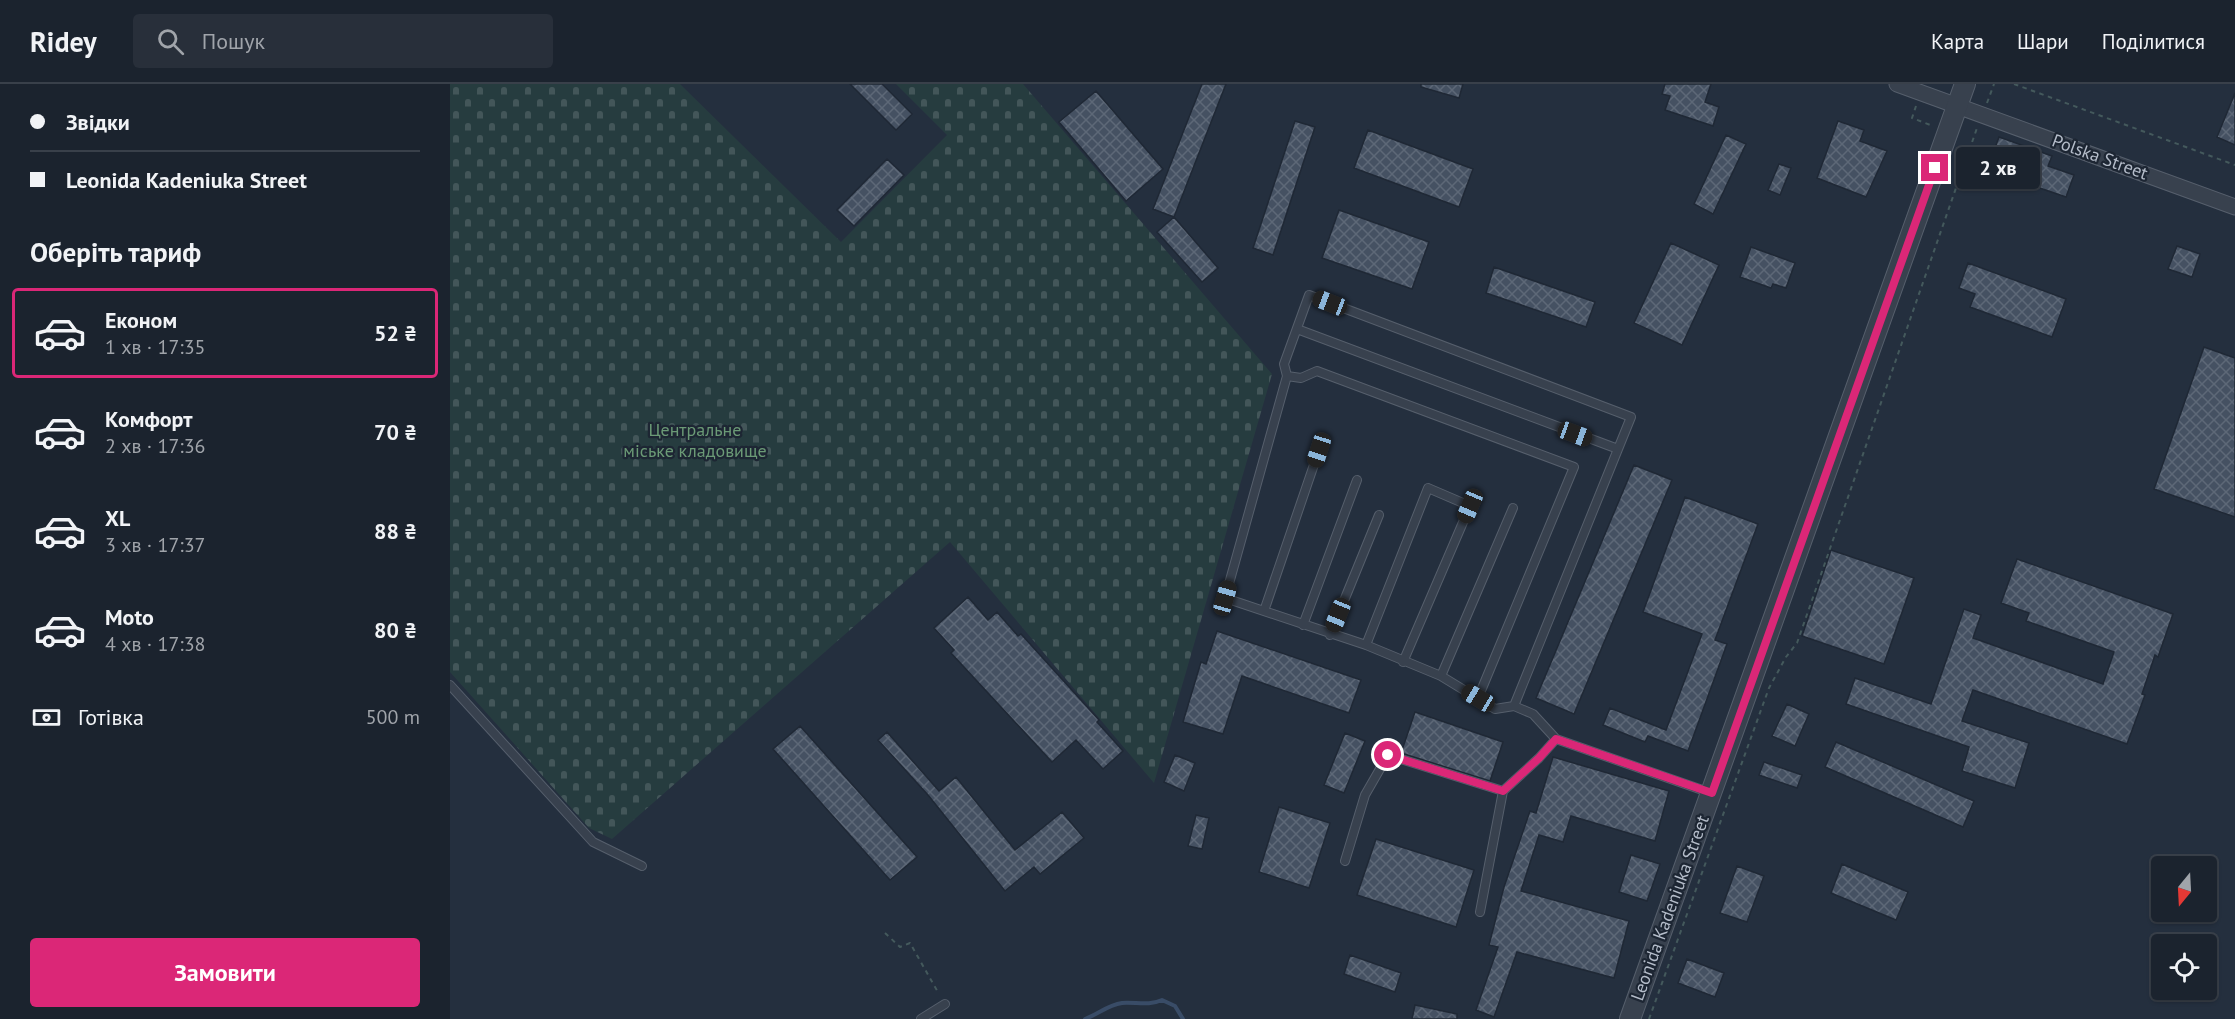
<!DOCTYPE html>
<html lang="uk">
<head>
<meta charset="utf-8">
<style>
	body { margin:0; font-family:"PT Sans",sans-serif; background:#282f3a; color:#f1f3f6; height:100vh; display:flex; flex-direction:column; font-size:22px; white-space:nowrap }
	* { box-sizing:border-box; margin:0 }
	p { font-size:20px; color:#a0a4aa }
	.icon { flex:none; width:33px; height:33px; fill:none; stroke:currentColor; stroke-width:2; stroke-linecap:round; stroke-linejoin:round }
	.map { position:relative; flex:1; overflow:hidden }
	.side { display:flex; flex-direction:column; background:#1b232e; width:450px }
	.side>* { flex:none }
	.top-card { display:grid; align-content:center; height:132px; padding:0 30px; background:#1b232e }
	.needle { width:39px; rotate:198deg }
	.tools { position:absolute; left:1701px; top:772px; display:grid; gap:12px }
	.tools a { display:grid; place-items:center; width:66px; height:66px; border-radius:6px; background:#1b232e; box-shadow:0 2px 4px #0004,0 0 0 2px #39404a; font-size:30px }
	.end { position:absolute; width:27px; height:27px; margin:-14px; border:8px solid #db2777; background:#fff; box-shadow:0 0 0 3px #fff }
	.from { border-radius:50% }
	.bubble { position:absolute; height:42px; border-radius:6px; background:#1b232e; box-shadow:0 2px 4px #0004,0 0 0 2px #39404a; font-size:20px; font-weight:800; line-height:42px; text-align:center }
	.car { position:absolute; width:18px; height:36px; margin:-18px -9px; border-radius:8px; box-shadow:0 0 4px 2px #0007; background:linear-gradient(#222 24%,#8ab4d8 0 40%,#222 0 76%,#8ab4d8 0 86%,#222 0) }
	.top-card b { display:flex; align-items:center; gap:21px; height:57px; font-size:22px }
	.top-card b+b { border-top:2px solid #39404a }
	.top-card i { width:15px; height:15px; background:#f1f3f6 }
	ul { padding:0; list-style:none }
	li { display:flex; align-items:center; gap:18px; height:90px; margin:0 12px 9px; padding:0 18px; border:3px solid transparent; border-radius:6px }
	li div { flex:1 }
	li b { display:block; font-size:22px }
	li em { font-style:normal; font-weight:800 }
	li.selected { border-color:#db2777 }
	li>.icon { width:54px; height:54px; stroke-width:1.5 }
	h2 { padding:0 30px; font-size:27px; line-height:72px }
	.pay { display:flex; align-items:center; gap:15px; height:66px; padding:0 30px; font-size:22px }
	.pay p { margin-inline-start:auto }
	.cta { display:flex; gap:12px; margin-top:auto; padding:12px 30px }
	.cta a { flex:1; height:69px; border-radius:6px; background:#db2777; color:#fff; font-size:24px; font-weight:800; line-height:69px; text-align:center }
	header { display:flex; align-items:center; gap:36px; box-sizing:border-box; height:84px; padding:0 30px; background:#1b232e; border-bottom:2px solid #39404a }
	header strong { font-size:28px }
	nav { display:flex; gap:33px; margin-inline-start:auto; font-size:21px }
	.search { width:420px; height:54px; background:#282f3a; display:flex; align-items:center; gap:15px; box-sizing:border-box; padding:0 21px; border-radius:6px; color:#a0a4aa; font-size:22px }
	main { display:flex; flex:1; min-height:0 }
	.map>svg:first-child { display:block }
</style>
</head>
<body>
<header>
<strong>Ridey</strong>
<div class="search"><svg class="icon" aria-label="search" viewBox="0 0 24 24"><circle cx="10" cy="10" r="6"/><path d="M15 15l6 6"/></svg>Пошук</div>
<nav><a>Карта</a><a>Шари</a><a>Поділитися</a></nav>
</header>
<main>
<section class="side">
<div class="top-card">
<b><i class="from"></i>Звідки</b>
<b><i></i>Leonida Kadeniuka Street</b>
</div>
<h2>Оберіть тариф</h2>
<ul>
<li class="selected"><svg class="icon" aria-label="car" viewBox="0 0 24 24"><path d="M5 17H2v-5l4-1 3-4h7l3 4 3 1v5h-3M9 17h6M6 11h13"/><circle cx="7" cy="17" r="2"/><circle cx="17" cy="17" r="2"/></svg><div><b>Економ</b><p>1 хв · 17:35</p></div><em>52 ₴</em></li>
<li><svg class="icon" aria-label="car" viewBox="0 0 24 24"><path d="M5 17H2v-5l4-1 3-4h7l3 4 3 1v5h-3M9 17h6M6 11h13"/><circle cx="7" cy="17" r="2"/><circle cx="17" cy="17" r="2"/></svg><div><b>Комфорт</b><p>2 хв · 17:36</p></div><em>70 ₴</em></li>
<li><svg class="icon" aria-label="car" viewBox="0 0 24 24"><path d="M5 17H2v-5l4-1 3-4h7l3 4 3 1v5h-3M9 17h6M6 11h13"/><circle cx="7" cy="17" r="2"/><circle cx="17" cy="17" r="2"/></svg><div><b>XL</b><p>3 хв · 17:37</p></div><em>88 ₴</em></li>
<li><svg class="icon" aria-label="car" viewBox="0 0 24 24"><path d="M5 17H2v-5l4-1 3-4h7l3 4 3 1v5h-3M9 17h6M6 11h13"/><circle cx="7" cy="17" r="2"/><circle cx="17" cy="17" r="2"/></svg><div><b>Moto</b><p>4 хв · 17:38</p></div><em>80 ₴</em></li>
</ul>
<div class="pay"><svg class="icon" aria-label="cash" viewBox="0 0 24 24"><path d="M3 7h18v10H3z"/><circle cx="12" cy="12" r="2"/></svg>Готівка<p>500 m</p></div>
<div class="cta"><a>Замовити</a></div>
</section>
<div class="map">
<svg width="1785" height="935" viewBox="0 0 1785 935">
	<defs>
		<pattern id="cemetery-stones" width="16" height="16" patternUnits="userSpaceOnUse" patternTransform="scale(1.5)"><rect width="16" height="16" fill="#263c3f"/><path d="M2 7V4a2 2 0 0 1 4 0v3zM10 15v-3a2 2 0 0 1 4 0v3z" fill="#435659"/></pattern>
		<pattern id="building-cross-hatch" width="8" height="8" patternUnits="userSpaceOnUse" patternTransform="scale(1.5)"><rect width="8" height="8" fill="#455162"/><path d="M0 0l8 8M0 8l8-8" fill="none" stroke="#5d6877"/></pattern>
	</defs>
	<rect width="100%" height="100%" fill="#242f3e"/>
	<path fill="url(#cemetery-stones)" d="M0,0H230L391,158L497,51L446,0H573L822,290L704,699L500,458L162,755L139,744L0,588Z"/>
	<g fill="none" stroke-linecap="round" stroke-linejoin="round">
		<path stroke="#394c67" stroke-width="4" d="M635,935C648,930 658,921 672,919C686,918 699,922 712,916L725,922L733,935"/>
	</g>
	<path fill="url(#building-cross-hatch)" stroke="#1f2835" stroke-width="1.5" d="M400,0H432L462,30L446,46Z
		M752,0H776L724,133L703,125Z
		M971,0H1013L1009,14L971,3Z
		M1215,0H1261L1255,18L1269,23L1263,42L1215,26L1220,12L1212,10Z
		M646,7L713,85L676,117L609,38Z
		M1785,9V61L1767,53Z
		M845,37L865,43L823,171L803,164Z
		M1388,37L1414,46L1410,57L1437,67L1416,113L1367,94Z
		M918,46L1023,85L1009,123L904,84Z
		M1276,51L1296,60L1263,130L1244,120Z
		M1549,53L1602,72L1598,82L1624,91L1616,113L1537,86Z
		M437,75L454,91L404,142L387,126Z
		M1329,80L1341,84L1330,111L1318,106Z
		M889,126L979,158L962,205L872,174Z
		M724,133L768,184L752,198L707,148Z
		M1221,159L1269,181L1232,261L1184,239Z
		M1727,162L1750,170L1742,193L1718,185Z
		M1301,163L1345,179L1336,204L1323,200L1321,204L1290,193Z
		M1518,179L1616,215L1602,253L1520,223L1525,210L1509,204Z
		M1044,183L1145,218L1136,243L1036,209Z
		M1754,263L1785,274V433L1704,405Z
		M1184,381L1222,396L1124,630L1086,614Z
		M1235,413L1308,440L1265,556L1277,560L1238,667L1198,652L1195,658L1153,641L1160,624L1216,646L1252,550L1193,528Z
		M1381,466L1464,494L1434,580L1352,552Z
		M1567,475L1723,530L1708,573L1705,571L1692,610L1695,611L1677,660L1523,606L1512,637L1579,659L1565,704L1512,687L1519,663L1396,620L1405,594L1481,620L1514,525L1531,531L1523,554L1653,600L1664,568L1576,537L1579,529L1551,519Z
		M518,513L538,536L547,528L568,552L571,550L649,636L647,638L673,667L653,685L626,656L602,678L501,569L504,566L484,544Z
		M767,547L911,596L899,629L792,592L773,650L733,638L751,578L756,580Z
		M1337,620L1359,630L1345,662L1322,652Z
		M965,628L1053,658L1040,697L951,669Z
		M350,642L467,773L440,796L323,665Z
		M437,648L489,707L506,693L565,766L612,728L634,754L590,790L584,783L555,807L478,711L428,656Z
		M895,649L915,657L894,709L874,701Z
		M1386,658L1524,717L1513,743L1375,683Z
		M725,671L745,679L734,707L714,698Z
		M1103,673L1219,707L1205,757L1121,732L1113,758L1089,751L1071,807L1179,837L1164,894L1067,868L1044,933L1026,926L1048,863L1039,861L1054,803L1080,727L1086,729Z
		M1314,678L1352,691L1347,704L1309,691Z
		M829,723L880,739L859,804L809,788Z
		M746,731L759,734L752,765L738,762Z
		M926,755L1024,786L1006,843L907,811Z
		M1181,771L1210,780L1197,817L1169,808Z
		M1392,780L1458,808L1446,836L1381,809Z
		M1287,782L1314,792L1297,838L1270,829Z
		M900,871L951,889L945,908L894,890Z
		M1237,875L1274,889L1265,913L1228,899Z
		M965,921L1007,930V935H962Z"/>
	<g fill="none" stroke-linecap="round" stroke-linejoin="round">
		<defs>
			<path id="service" d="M847,245L1168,365
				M837,292L851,294L867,287L1124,383L1028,614
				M814,527L869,366
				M853,541L907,396
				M880,551L929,431
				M916,561L978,404L1020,422L953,578
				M991,592L1063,424
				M0,601L143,758L192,782
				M1064,622L1181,333L859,211L834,280L837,292L775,514L916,561L991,592L1045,625L1064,622L1083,630L1106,655L1261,709
				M895,777L915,711L938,671L1053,707
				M1030,828L1053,707L1089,674L1106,655
				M471,935L495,920"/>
			<path id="minor" d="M1447,0L1785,123"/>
			<path id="tertiary" d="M1180,935L1515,0"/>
		</defs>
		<use href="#service" stroke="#565f6c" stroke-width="10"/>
		<use href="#minor" stroke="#565f6c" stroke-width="17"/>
		<use href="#tertiary" stroke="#565f6c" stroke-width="22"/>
		<path stroke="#44595c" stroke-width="2" stroke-dasharray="4.5 4.5" stroke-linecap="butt" d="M1564,0L1785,81
			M1537,19L1544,0
			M1466,22L1462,34L1483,42
			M435,849L450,863L460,859L489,910
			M1199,935L1319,604L1336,573L1347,559L1527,44"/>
		<use href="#service" stroke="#38414e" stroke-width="8"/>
		<use href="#minor" stroke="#38414e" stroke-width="15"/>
		<use href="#tertiary" stroke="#38414e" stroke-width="20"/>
	</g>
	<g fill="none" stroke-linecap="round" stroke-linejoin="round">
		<path stroke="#db2777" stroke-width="8" d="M938,671L1053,707L1089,674L1106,655L1262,709L1485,84"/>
	</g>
	<g text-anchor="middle" stroke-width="4.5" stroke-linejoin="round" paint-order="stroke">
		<g font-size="18" fill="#b4bcc9" stroke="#1d2633">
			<text transform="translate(1650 73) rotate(20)" y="6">Polska Street</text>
			<text transform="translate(1220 824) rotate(-70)" y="6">Leonida Kadeniuka Street</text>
		</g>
		<g font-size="18" fill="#6b9a76" stroke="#1d2633">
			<text x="245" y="352">Центральне<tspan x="245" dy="21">міське кладовище</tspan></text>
		</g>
	</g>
</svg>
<div class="tools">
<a><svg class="needle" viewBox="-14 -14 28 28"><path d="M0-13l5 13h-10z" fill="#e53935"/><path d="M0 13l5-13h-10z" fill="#a0a4aa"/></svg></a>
<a><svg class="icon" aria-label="locate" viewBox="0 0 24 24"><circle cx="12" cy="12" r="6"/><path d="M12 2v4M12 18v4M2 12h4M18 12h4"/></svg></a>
</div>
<i class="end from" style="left:938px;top:671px"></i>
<i class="end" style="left:1485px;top:84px"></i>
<div class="bubble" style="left:1506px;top:63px;width:84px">2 хв</div>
<i class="car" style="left:880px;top:219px;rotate:291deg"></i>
<i class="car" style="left:1125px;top:350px;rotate:110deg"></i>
<i class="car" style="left:869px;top:366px;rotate:198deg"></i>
<i class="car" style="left:1020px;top:422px;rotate:203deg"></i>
<i class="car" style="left:775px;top:514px;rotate:16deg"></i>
<i class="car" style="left:888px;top:531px;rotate:202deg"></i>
<i class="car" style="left:1028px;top:614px;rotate:301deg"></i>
</div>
</main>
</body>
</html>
